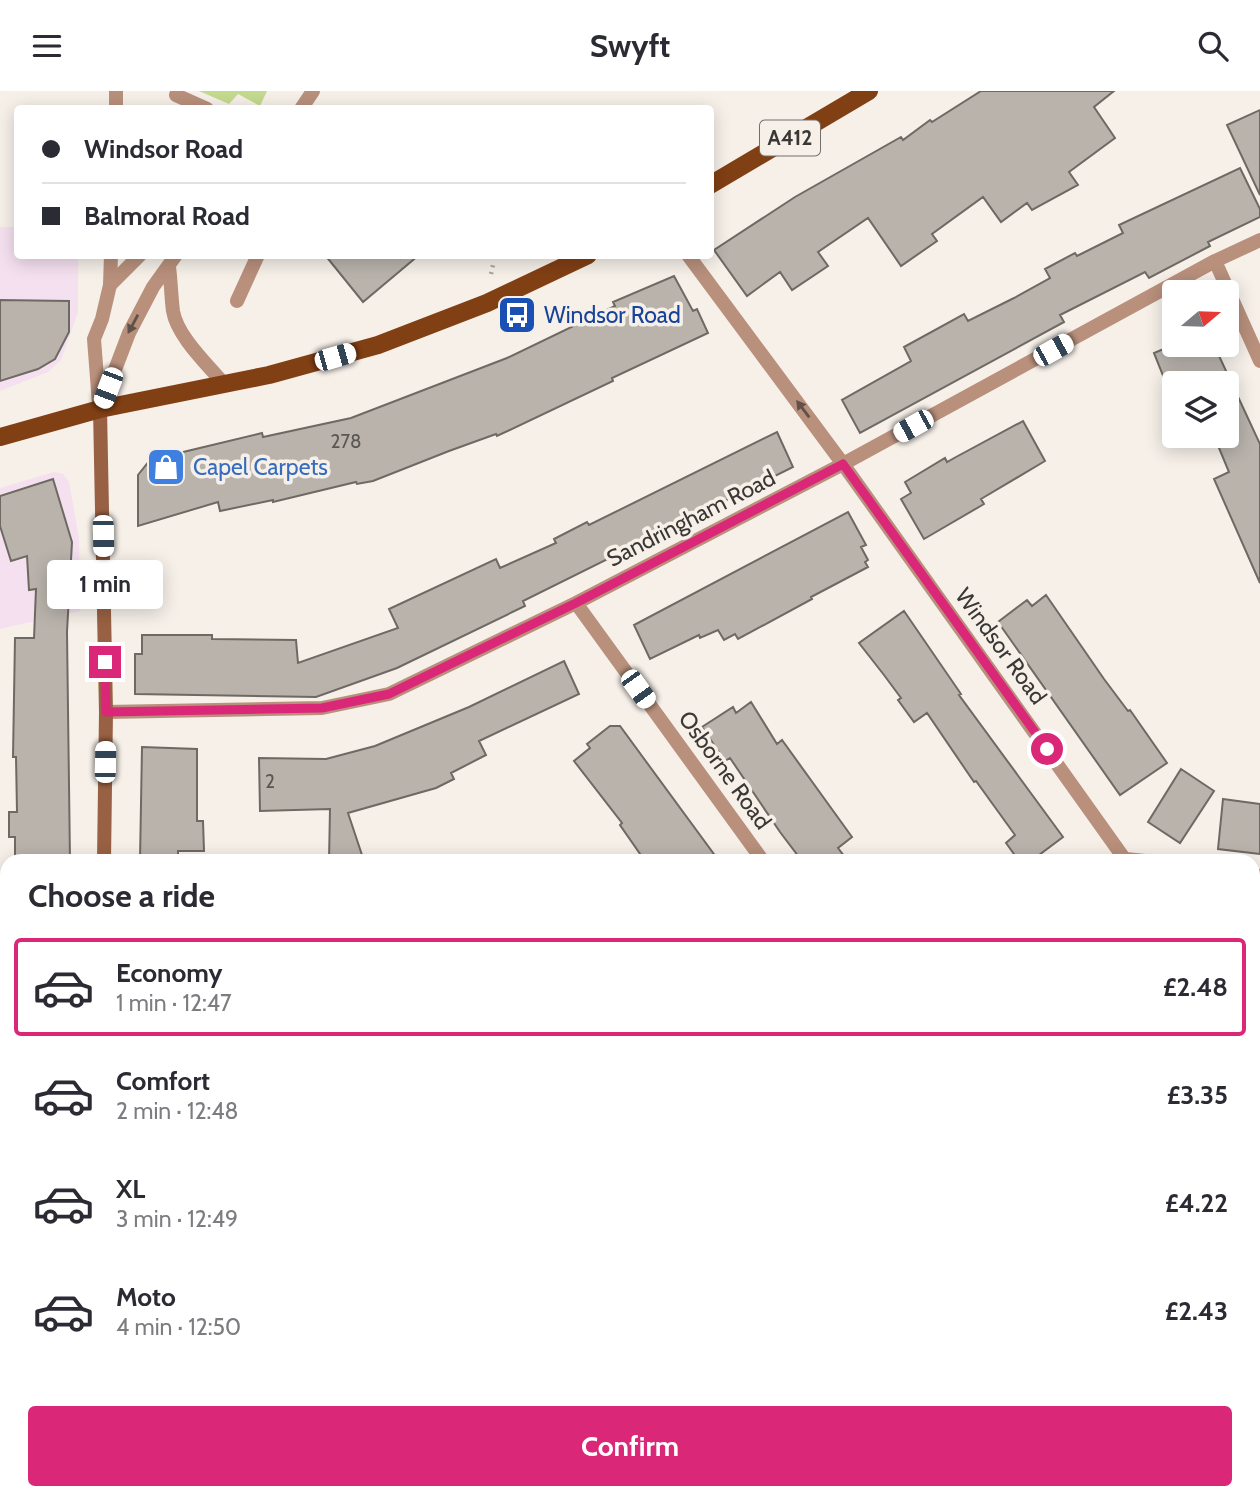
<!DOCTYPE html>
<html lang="en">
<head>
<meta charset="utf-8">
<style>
	body { margin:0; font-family:Cabin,sans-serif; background:#f7f7f7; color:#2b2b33; height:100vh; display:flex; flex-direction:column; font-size:26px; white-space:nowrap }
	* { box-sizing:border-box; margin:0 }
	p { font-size:23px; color:#7c7c81 }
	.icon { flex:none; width:38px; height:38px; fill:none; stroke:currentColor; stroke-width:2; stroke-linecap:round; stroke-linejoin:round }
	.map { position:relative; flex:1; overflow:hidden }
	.side { position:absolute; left:0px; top:763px; width:1260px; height:646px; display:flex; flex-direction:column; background:#fff; border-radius:21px 21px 0 0; box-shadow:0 4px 18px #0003 }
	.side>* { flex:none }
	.top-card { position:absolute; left:14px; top:14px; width:700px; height:154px; border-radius:7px; box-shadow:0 4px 18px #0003; display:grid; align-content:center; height:154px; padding:0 28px; background:#fff }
	.needle { width:46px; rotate:71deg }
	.controls { position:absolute; left:1162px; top:189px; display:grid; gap:14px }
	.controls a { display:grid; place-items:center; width:77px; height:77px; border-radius:7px; background:#fff; box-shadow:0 4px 18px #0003; font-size:35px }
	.end { position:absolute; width:32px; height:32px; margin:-16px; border:9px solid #db2777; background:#fff; box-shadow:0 0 0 4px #fff }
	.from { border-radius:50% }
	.bubble { position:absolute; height:49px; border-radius:7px; background:#fff; box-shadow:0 4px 18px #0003; font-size:23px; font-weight:800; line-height:49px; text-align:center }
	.car { position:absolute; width:21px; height:42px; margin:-21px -10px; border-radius:9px; box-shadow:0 0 5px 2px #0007; background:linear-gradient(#fff 24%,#345 0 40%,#fff 0 76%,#345 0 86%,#fff 0) }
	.top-card b { display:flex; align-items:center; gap:24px; height:66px; font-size:26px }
	.top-card b+b { border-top:2px solid #e1e1e2 }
	.top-card i { width:18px; height:18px; background:#2b2b33 }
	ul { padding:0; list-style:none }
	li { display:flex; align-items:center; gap:21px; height:98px; margin:0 14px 10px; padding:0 14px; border:4px solid transparent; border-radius:7px }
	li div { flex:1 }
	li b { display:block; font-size:26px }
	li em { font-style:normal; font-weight:800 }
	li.selected { border-color:#db2777 }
	li>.icon { width:63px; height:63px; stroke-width:1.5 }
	h2 { padding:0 28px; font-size:32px; line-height:84px }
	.primary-button { display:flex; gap:14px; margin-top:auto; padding:14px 28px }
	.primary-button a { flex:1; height:80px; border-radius:7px; background:#db2777; color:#fff; font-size:28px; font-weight:800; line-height:80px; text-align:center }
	header { display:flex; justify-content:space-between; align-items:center; height:91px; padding:0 28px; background:#fff; font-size:32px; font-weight:800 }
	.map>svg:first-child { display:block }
</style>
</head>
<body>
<header><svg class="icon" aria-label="menu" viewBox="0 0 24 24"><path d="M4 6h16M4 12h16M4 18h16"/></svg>Swyft<svg class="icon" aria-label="search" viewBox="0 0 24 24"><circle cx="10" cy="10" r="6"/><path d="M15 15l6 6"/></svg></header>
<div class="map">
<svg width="1260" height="1408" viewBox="0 0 1260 1408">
	<rect width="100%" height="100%" fill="#f6f0e9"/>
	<path fill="#f5e0ef" d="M0,136H17L18,164L78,165V221L61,269L48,281L0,300Z
		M54,381L63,383L69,391L79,447L80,520L0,538V397Z"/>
	<path fill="#f1e5d8" d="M1253,1081L1260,1082V1408H627L628,1402H1253Z"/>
	<path fill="#c4da8e" d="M199,0H267L260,15L238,3L229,13Z
		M279,1402H393L392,1408H279Z"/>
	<path fill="#b9b3ac" stroke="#6e6963" stroke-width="2" d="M981,0H1114L1094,16L1115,47L1069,81L1078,94L1032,119L1027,112L1001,131L983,106L932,143L937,150L901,175L868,127L818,161L828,175L792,199L780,181L747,205L714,159L795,106L901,46L903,49L930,29L932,31Z
		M1260,19V104L1227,34Z
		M1240,77L1260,118V126L1208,151L1210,155L1149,187L1145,181L1060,224L1064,231L860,342L842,309L911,270L904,256L964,223L968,230L1014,207L1050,187L1045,178L1075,162L1077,165L1123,142L1119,134Z
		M325,164H419L363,211Z
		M674,185L693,220L697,218L708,242L612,287L613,290L497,345L496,343L449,360L373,390L357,393L356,391L273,411V409L220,420L218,411L138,435V384L150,369L262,342L263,346L351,327L507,267L615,215L613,211Z
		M0,209L69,210V241L55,268L38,278L0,290Z
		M1173,254H1214L1260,353V492L1214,388L1229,381L1214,345H1227V292H1166L1154,262Z
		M1023,330L1045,370L981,408L984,413L924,448L901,408L911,402L905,391L945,367L947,371L956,366Z
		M777,341L793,376L523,510L525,515L397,577L316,606L135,603V563H142V544H212V548L296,549L298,572L398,537L389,518L496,468L500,477L556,452L554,448L587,431L589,434Z
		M53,388L72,451L67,541L70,770H15V746H9V721H17L16,666H13L15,547H34L36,498L29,499L27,465L11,470L0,435V405Z
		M848,421L866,454L861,456L868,469L865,471L868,476L811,506L812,508L738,548L735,543L724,549L718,539L700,547L699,544L650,568L634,534Z
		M1046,504L1104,588L1128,620L1130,619L1167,672L1120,704L998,531L1027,509L1032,515Z
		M904,520L961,603L959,604L1063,746L1031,770H1019L1006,752L1015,744L976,690L974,691L927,622L914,631L898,609L901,607L884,584L859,552Z
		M564,570L579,603L479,650L486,664L451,682L454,688L436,697L348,722L364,770H329L330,718L260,720L259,667L326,668L375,655L469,616Z
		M751,611L777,653L782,649L852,746L838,757L848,770H802L780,741L730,667L725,670L702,636L733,616L736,622Z
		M610,635H620L719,770H645L620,734L622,732L574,670L590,657L587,653Z
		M142,656L197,658V730H203L204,760H178V770H140Z
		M1181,678L1214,700L1180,752L1148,731Z
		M1223,708L1260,713V763L1218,758Z"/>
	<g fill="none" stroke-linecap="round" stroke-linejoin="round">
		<path stroke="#ada8a3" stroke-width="4.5" stroke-dasharray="2 5" stroke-linecap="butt" d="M491,183L493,174"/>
		<path stroke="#b8907c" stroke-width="14" d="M176,4L207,18
			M110,194L140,164
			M237,210L258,164
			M405,1408L406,1402
			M583,1408V1402
			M646,1408V1402"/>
		<path stroke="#b8907c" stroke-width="14" d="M116,18V0
			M301,18L313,0
			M688,164L843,373L1126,770
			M1215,170L1260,270
			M169,176C171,190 171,205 173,220C177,245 207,273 223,292
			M99,313L94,248L102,228L110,194L111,164
			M100,318L129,242L153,196L176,164
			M576,512L763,770
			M106,621L322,617L389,603L576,512L843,373L1215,170L1260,149
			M1126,768L1145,770
			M1253,784L1260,785
			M1253,1066L1260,1067
			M0,1237L7,1238"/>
		<path stroke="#996143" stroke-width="14" d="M100,318L106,621L104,770
			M89,1408V1402"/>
		<path stroke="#813f14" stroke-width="18" d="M710,94L869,0
			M0,346L100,318L269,284L378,254L487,212L588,164"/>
	</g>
	<defs><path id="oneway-solid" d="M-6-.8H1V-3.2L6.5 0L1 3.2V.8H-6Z" transform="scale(1.75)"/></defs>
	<g fill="#60524a">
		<use href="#oneway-solid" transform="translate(133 233) rotate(118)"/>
		<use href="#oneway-solid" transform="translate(803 318) rotate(-127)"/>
	</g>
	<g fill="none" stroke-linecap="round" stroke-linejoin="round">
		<path stroke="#db2777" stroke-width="9" d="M105,571L106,621L322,617L389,603L576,512L843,373L1047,658"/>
	</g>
	<defs>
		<symbol id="bus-square" viewBox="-11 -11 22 22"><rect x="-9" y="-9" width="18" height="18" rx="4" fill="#1a4fb4" stroke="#f6f0e9"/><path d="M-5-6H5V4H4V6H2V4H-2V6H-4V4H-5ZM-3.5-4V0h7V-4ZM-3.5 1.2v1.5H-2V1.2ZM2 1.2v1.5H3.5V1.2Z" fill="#fff"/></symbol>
		<symbol id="shop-square" viewBox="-11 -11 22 22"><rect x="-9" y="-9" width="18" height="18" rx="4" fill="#3f7fe0" stroke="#f6f0e9"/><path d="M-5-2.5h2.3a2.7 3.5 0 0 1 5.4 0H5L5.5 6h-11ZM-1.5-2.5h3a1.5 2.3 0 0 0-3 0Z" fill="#fff"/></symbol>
	</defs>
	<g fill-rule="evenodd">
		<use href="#bus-square" x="495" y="202" width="44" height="44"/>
		<use href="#shop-square" x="144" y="354" width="44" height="44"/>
	</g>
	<g text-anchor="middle" stroke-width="7" stroke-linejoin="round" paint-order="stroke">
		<g font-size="19" fill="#5a5653">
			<text x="346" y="357">278</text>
			<text x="270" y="697">2</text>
		</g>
		<rect fill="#f6f0e9" stroke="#726e6b" stroke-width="2" x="760" y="29.5" width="60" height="35" rx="5"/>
		<g font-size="21" font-weight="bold" fill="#3a3735">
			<text x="790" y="54">A412</text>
		</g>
		<g font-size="23" fill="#164399" stroke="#f6f0e9" text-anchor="start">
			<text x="544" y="232">Windsor Road</text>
		</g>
		<g font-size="23" fill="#366cbe" stroke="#f6f0e9" text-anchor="start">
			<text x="193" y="384">Capel Carpets</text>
		</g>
		<g font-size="23" fill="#3a3735" stroke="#f6f0e9">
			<text transform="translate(691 427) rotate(-27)" y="8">Sandringham Road</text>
			<text transform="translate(1001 555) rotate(54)" y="8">Windsor Road</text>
			<text transform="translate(725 679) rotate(54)" y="8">Osborne Road</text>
		</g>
	</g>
</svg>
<div class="controls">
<a><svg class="needle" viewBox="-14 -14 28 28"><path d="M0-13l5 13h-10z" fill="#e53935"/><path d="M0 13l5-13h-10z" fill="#7c7c81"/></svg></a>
<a><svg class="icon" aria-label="layers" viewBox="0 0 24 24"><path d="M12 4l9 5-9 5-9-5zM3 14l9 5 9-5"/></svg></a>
</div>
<i class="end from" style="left:1047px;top:658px"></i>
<i class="end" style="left:105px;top:571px"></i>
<div class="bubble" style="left:47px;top:469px;width:116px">1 min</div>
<i class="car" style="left:1053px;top:259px;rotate:61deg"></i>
<i class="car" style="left:335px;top:266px;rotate:74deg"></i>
<i class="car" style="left:108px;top:297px;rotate:201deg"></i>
<i class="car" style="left:913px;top:335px;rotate:241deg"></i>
<i class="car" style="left:103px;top:445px;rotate:179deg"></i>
<i class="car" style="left:638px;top:598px;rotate:144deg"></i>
<i class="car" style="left:105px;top:671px;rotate:1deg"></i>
<div class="top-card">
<b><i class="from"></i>Windsor Road</b>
<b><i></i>Balmoral Road</b>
</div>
<section class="side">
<h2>Choose a ride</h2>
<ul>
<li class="selected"><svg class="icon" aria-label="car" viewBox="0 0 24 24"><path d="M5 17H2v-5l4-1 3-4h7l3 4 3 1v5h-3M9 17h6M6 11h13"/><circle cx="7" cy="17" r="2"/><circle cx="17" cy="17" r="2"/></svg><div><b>Economy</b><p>1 min · 12:47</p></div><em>£2.48</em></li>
<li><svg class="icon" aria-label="car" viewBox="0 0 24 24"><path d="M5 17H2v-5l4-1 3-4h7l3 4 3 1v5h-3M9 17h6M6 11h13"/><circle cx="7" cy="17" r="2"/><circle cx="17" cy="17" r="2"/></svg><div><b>Comfort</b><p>2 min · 12:48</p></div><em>£3.35</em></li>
<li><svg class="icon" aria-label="car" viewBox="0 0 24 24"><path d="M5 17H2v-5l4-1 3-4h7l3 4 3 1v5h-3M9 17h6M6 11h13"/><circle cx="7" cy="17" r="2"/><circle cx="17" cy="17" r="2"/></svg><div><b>XL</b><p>3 min · 12:49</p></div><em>£4.22</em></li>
<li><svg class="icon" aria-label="car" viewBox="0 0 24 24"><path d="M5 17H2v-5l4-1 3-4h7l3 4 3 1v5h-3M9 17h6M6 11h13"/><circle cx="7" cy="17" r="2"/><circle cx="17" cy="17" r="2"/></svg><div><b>Moto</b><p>4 min · 12:50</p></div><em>£2.43</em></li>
</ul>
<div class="primary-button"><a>Confirm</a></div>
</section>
</div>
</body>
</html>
